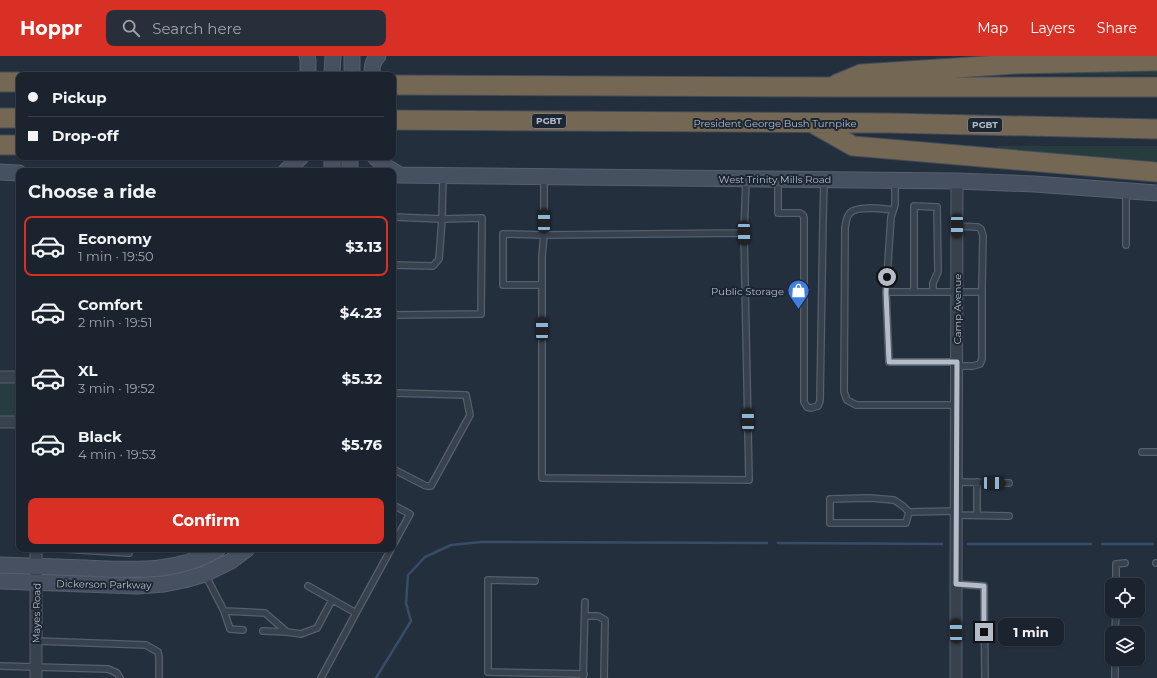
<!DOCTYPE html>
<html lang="en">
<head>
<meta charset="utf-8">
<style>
	body { margin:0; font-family:Montserrat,sans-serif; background:#282f3a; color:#f1f3f6; height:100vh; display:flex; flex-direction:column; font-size:15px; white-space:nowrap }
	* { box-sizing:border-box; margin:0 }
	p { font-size:13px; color:#a0a4aa }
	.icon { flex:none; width:22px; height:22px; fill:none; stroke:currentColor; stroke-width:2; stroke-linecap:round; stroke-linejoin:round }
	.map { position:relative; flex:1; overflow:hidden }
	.drawer { position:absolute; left:16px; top:112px; width:380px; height:384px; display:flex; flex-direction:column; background:#1b232e; border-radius:8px; box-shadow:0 1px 3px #0004,0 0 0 1px #39404a }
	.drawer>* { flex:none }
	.top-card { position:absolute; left:16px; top:16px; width:380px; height:88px; border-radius:8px; box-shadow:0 1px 3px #0004,0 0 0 1px #39404a; display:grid; align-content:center; height:88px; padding:0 12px; background:#1b232e }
	.fabs { position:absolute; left:1105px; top:522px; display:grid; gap:8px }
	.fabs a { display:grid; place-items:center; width:40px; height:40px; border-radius:8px; background:#1b232e; box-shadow:0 1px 3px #0004,0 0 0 1px #39404a; font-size:20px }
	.end { position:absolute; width:18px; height:18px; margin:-9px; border:5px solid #b4bcc9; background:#111; box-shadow:0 0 0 2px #111 }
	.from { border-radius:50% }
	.bubble { position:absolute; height:28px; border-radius:8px; background:#1b232e; box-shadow:0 1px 3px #0004,0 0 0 1px #39404a; font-size:13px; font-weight:700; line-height:28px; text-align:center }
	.car { position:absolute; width:12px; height:24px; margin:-12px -6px; border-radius:5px; box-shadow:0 0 3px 1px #0007; background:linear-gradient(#222 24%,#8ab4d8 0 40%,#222 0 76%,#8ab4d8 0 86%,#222 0) }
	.top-card b { display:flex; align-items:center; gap:14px; height:38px; font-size:15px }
	.top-card b+b { border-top:1px solid #39404a }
	.top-card i { width:10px; height:10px; background:#f1f3f6 }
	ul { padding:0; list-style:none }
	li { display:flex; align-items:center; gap:12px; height:60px; margin:0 8px 6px; padding:0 4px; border:2px solid transparent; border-radius:8px }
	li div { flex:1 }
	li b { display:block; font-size:15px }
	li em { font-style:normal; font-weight:700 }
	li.current { border-color:#d93025 }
	li>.icon { width:36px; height:36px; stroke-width:1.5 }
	h2 { padding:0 12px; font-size:18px; line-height:48px }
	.action { display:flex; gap:8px; margin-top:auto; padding:8px 12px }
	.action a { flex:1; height:46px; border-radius:8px; background:#d93025; color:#fff; font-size:16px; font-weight:700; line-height:46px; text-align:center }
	header { display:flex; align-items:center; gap:24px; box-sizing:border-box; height:56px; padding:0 20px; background:#d93025; color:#fff }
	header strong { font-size:19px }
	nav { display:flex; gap:22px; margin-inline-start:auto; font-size:14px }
	.search { width:280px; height:36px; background:#282f3a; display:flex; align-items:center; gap:10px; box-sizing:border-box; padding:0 14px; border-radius:8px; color:#a0a4aa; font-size:15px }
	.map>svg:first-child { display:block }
</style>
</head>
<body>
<header>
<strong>Hoppr</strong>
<div class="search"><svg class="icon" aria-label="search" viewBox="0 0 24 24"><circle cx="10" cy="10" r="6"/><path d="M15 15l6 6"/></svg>Search here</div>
<nav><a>Map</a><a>Layers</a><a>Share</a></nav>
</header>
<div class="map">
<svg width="1157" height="622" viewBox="0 0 1157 622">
	<rect width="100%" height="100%" fill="#242f3e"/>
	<path fill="#263c3f" d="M1157,12V19L990,18Z
		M998,90H1157V111L997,95Z
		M0,324H19V363H0Z"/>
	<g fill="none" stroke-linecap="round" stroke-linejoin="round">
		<path stroke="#394c67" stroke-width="2.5" d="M778,487L942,488
			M968,488H1091
			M1102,488H1153
			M376,622L411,565L406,547L408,519L425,501L451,489L481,486L767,487"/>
		<defs>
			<path id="lane" d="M544,121V179L744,177L746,124
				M778,123V157H800L803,159L804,162V346L807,351L811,352L818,350L820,345L823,164L824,125
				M1126,135V189
				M893,154C883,153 857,149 850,157C846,161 846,166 845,172L844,336L847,344L856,349H957
				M393,161L442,163L482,162L481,258L393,259
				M393,209L433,210L439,203L442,163L443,119
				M542,229H503V178L544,179L542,200V422L749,424L744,177
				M886,236L891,161L895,149V125
				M914,236V150L937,151L938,216L933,227V236
				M957,306H889L886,236H982
				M957,310H973L980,308L982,303V230L983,180L981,173L978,171L957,170
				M393,337L466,339L470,359L431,430H426L393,413
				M1142,396H1157
				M956,426L1009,427
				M977,426V459
				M393,449L410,458L393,489
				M909,456L906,467H830V443L870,442L894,444L903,450L909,456L956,455
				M956,459L1009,460
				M63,493L129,497V493
				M1156,507H1157
				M205,518L224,555L265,557L287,576L301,578L317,572L332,544
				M535,525L488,524V616L584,618
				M956,528L984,530L985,622
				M1116,529V508L1125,507
				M308,530L356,557L391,493
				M224,555L230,573L243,574
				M585,560H598L605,564L604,622
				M263,575L287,576
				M1115,577L1116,555
				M36,585L146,589L158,596L159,601V622
				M0,610L108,613L117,617L120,622
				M321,622L356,557
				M583,622L585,546
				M1115,622V603"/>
			<path id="street" d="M0,321H19
				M0,366H19
				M36,622V493
				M956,622V544L957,125"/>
			<path id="secondary" d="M307,0L308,4V19
				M332,19L333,0
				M352,19V0
				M372,19C372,11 372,6 378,0
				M375,101L385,110L400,119
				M286,115L301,101
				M332,115V101
				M350,115V101
				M0,116L19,117
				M393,119L957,125L1034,128L1157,137
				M0,509C29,510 57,511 86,512C132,514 176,518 218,493
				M0,525L137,530L164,528L184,524L205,518L231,505L247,493"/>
			<path id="highway" d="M0,26H19
				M837,28L861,18L1016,8L1157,5
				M393,29L830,31H1157
				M0,62H19
				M393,64L888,67L1157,73
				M814,68L853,90L1157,116
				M0,89H19"/>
		</defs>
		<use href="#lane" stroke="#565f6c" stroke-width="8"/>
		<use href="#street" stroke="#565f6c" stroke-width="13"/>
		<use href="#secondary" stroke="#565f6c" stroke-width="17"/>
		<use href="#highway" stroke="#434c59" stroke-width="21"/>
		<use href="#lane" stroke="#38414e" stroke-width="5.5"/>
		<use href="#street" stroke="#38414e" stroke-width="11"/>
		<use href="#secondary" stroke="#465061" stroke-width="15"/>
		<use href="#highway" stroke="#746855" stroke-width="19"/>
	</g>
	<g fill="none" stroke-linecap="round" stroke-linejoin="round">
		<path stroke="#b4bcc9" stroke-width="5" d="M887,221L886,236L889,306H957L956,528L984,530V576"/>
	</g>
	<defs>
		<symbol id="shop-pin" viewBox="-11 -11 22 30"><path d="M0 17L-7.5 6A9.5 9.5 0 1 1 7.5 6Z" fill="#3f7fe0" stroke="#1d2633"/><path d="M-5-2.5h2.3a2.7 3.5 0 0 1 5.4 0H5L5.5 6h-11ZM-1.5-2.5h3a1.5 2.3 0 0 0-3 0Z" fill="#fff"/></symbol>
	</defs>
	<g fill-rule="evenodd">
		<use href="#shop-pin" x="786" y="222" width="25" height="34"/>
	</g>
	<g text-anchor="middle" stroke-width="4" stroke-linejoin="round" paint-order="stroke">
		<g fill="#1d2633" stroke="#878f9c" stroke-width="1">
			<rect x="532" y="58" width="34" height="14" rx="3"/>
			<rect x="968" y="62" width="34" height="14" rx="3"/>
		</g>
		<g font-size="9" font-weight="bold" fill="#b4bcc9">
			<text x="549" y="68">PGBT</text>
			<text x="985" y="72">PGBT</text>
		</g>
		<g font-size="10" fill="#b4bcc9" stroke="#1d2633">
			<text x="775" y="71">President George Bush Turnpike</text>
			<text x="775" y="127">West Trinity Mills Road</text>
			<text transform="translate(957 253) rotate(-90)" y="4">Camp Avenue</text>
			<text transform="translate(104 528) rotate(1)" y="4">Dickerson Parkway</text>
			<text transform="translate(36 557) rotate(-89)" y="4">Mayes Road</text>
		</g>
		<g font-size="10" fill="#b4bcc9" stroke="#1d2633" text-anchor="end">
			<text x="784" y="239">Public Storage</text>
		</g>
	</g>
</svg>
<div class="fabs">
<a><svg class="icon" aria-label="locate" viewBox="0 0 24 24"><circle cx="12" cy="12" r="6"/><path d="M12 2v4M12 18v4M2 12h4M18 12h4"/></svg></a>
<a><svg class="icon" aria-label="layers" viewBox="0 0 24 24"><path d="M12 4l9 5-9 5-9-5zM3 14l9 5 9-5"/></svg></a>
</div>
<i class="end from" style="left:887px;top:221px"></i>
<i class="end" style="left:984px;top:576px"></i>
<div class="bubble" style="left:998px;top:562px;width:66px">1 min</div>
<i class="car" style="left:544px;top:165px;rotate:0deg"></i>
<i class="car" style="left:957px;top:170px;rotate:180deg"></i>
<i class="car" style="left:744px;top:177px;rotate:179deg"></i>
<i class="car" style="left:542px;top:273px;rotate:0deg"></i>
<i class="car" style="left:748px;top:364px;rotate:359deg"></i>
<i class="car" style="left:993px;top:427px;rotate:91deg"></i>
<i class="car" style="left:956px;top:575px;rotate:359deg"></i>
<div class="top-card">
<b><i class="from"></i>Pickup</b>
<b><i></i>Drop-off</b>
</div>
<section class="drawer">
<h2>Choose a ride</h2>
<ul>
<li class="current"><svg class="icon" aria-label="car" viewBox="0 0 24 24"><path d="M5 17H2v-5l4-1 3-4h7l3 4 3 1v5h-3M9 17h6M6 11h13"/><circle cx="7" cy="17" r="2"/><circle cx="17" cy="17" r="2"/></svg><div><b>Economy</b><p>1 min · 19:50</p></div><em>$3.13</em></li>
<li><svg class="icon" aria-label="car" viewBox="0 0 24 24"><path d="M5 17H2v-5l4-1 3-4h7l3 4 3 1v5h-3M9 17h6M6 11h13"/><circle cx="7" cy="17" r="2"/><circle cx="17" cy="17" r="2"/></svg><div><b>Comfort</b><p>2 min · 19:51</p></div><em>$4.23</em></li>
<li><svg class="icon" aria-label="car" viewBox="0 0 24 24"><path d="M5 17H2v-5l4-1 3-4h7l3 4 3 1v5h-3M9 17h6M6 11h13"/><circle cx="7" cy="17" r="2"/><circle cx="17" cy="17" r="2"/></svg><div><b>XL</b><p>3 min · 19:52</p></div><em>$5.32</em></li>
<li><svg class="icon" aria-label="car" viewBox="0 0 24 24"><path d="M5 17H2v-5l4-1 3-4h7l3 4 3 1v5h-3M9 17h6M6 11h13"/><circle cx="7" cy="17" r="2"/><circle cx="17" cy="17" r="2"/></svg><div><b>Black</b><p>4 min · 19:53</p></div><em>$5.76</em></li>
</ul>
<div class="action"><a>Confirm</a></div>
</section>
</div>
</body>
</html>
